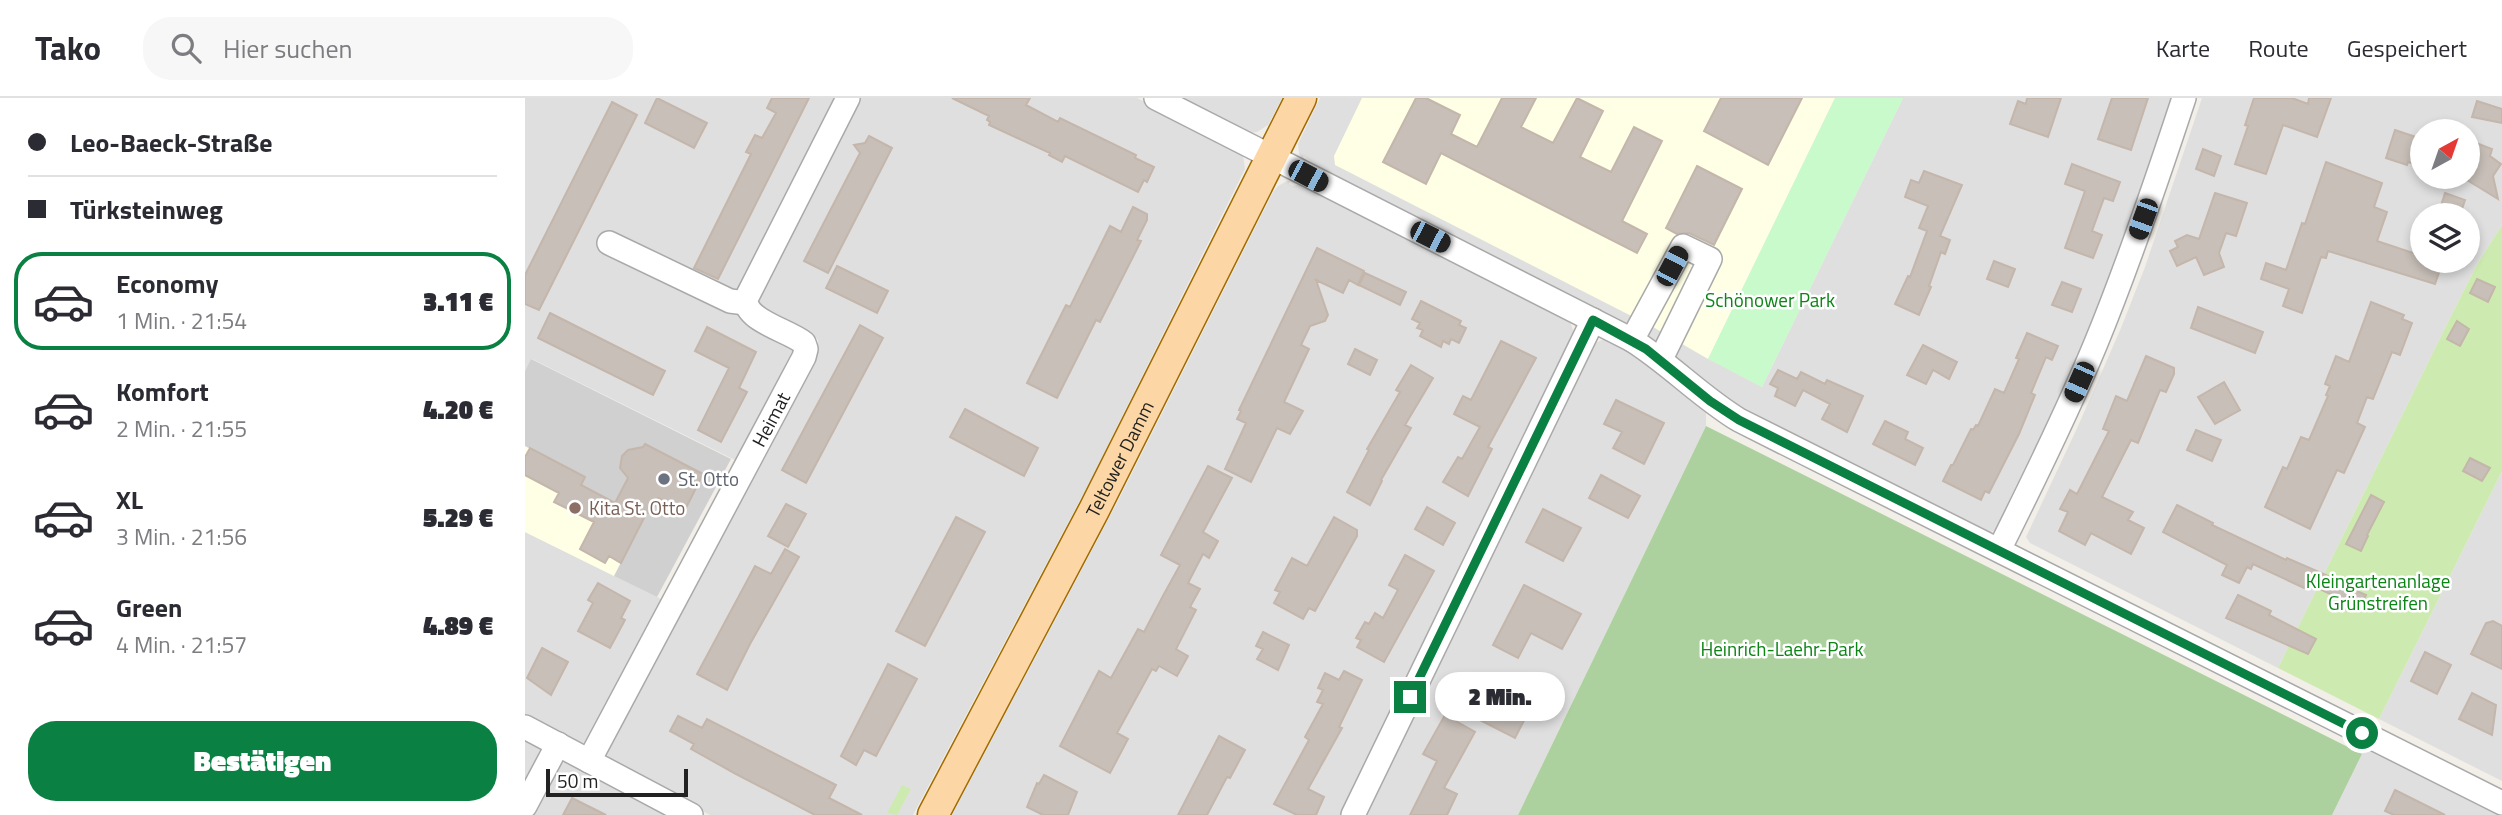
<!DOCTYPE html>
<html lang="de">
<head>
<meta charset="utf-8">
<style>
	body { margin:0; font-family:"Titillium Web",sans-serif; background:#f7f7f7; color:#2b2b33; height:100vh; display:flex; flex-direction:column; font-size:26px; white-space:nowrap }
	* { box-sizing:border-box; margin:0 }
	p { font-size:23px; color:#7c7c81 }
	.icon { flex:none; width:38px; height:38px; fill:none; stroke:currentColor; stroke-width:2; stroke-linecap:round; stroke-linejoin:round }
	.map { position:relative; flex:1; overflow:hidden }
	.sheet { display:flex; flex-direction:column; background:#fff; width:525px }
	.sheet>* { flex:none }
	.guide { display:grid; align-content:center; height:154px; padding:0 28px; background:#fff }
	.needle { width:46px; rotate:40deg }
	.fabs { position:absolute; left:1885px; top:21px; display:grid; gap:14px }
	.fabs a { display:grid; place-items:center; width:70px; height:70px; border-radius:50%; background:#fff; box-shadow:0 4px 10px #0003; font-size:35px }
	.scale { position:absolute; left:21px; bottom:18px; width:142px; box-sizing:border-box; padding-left:7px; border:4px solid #222; border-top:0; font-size:19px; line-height:24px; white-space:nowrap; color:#222; -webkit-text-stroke:5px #fff; paint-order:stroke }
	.end { position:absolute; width:32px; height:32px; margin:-16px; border:9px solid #0b8043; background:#fff; box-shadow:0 0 0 4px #fff }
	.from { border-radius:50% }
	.bubble { position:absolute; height:49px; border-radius:24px; background:#fff; box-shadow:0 4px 10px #0003; font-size:23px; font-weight:800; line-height:49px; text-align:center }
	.car { position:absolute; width:21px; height:42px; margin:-21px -10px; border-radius:9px; box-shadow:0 0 5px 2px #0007; background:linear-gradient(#222 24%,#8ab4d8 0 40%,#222 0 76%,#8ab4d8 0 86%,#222 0) }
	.guide b { display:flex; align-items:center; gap:24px; height:66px; font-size:26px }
	.guide b+b { border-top:2px solid #e1e1e2 }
	.guide i { width:18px; height:18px; background:#2b2b33 }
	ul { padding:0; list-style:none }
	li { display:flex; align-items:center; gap:21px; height:98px; margin:0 14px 10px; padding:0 14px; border:4px solid transparent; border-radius:28px }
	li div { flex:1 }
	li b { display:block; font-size:26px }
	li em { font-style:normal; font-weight:800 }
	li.on { border-color:#0b8043 }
	li>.icon { width:63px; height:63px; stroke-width:1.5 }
	.action { display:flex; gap:14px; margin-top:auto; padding:14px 28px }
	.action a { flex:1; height:80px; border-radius:28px; background:#0b8043; color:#fff; font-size:28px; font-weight:800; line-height:80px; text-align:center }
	header { display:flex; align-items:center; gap:42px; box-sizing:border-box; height:98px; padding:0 35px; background:#fff; border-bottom:2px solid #e1e1e2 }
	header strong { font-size:33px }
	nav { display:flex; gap:38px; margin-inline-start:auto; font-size:24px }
	.search { width:490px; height:63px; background:#f7f7f7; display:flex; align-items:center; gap:18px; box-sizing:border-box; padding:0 24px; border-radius:28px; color:#7c7c81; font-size:26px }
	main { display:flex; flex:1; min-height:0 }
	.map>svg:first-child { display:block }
</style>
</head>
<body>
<header>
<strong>Tako</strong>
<div class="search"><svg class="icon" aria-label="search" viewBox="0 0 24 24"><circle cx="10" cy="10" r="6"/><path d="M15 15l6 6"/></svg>Hier suchen</div>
<nav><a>Karte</a><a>Route</a><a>Gespeichert</a></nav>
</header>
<main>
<section class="sheet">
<div class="guide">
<b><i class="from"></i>Leo-Baeck-Straße</b>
<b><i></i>Türksteinweg</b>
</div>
<ul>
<li class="on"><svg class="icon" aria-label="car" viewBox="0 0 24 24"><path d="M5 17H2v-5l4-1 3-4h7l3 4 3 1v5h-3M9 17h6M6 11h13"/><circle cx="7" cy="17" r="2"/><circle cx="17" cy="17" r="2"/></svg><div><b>Economy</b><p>1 Min. · 21:54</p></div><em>3.11 €</em></li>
<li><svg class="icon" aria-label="car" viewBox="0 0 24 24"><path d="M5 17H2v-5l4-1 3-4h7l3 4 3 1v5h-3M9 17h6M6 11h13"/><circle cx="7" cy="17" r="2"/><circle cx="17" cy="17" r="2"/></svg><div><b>Komfort</b><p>2 Min. · 21:55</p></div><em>4.20 €</em></li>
<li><svg class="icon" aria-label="car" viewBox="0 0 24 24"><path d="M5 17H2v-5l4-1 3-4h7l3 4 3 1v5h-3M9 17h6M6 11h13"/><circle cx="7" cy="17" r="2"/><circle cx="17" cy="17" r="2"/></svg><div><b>XL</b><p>3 Min. · 21:56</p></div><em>5.29 €</em></li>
<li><svg class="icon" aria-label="car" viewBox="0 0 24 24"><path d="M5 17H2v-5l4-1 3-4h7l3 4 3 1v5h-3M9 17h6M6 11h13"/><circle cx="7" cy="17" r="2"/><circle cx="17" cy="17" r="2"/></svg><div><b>Green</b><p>4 Min. · 21:57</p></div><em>4.89 €</em></li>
</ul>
<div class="action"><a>Bestätigen</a></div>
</section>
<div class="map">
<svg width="1977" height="717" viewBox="0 0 1977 717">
	<rect width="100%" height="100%" fill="#f2efe9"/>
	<path fill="#e0dfdf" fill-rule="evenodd" d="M0,0H315L214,216L224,227L267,248L271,256L214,364L7,261L0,273Z
		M331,0H612L689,38L718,57L720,71L564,385L388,717H185L86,665L80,652L293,247V242L289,237L231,207Z
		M650,0H757L743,27L732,34L723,35Z
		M795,0H1310L1183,260L1237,289L1378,0H1650L1620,91L1552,267L1472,432L1462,435L1218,314L791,73L793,69L779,58L777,60L774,56L773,46Z
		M1677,0H1977V127L1953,165L1926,218L1753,570L1505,445L1501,439L1553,328L1596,230L1620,169ZM1897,33H1942V79H1897ZM1897,117H1942V163H1897Z
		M762,83H765L764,86L768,88L773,87L781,91L783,88L1044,221L1049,235L818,717H427L594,401L748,94L753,88Z
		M1079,241L1089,242L1103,250L1181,312V328L993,717H837L1066,247Z
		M1977,373V683L1854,621Z
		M0,434L140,503L62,644L54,646L0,619Z
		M0,638L11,644L17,656L0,690Z
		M1844,647L1977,714V717H1807L1837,656Z
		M42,663L148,717H5L33,667Z"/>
	<path fill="#ffffe5" d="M837,0H1310L1183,261L1128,229L810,67L809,58Z
		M0,348L60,379L56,387L119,420L89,478L0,434Z"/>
	<path fill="#d0d0d0" d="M6,261L206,361L132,499L89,478L119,420L56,387L60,379L0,348V273Z"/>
	<path fill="#cdebb0" d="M1977,127V373L1854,621L1753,570L1926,218L1953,165Z
		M377,687L386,691L372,717L362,715Z"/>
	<path fill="#add19e" d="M1181,328L1837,656L1807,717H993Z"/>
	<path fill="#c8facc" d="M1310,0H1378L1237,289L1183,261Z"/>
	<path fill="#c7bfb8" stroke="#c4b6ab" stroke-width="2" d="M132,0L182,25L169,50L120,25Z
		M247,0H284L193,181L169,170L226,56L221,54L230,37L237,40L251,15L242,10Z
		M427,0H505L501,7L533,24L535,20L611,57L610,60L629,69L622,84L619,82L613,94L540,58L537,64L524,57L525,55L464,27L465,24L462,22L464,18Z
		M891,0H901L935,17L926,36L952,49L977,0H1011L996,29L1028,45L1052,0L1078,13L1055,59L1086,74L1109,29L1137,43L1097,123L1122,136L1112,155L916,55L901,86L858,64Z
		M1196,0H1277L1243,67L1179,33Z
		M1502,0H1536L1523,39L1485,26L1493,3L1501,6Z
		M1587,0H1623L1606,52L1573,41Z
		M1729,0H1767L1783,6L1784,0H1806L1792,39L1758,27L1741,76L1710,66L1723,28L1720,27Z
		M1952,3L1977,11V25L1947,19Z
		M87,4L112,17L14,212L0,206V177Z
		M1870,32L1897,41V68L1883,64L1882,67L1861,60Z
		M344,38L367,50L303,175L279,163L335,55L329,47L340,45Z
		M1946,43L1967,51L1965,58L1976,66L1968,78L1973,101L1942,82V53Z
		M1678,51L1696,58L1689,78L1671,71Z
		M1801,64L1857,85L1849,109L1862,114L1852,143L1897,158V165L1898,163H1918L1910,186L1803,153L1801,160L1796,159L1777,215L1758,208L1764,191L1736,181L1741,165L1761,172L1777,125L1780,126Z
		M1547,66L1595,84L1588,103L1579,100L1567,133L1577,137L1568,160L1540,150L1560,93L1540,86Z
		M1172,68L1217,91L1189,147L1164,135L1152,136L1141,130Z
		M1399,73L1437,87L1415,138L1425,142L1420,156L1416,154L1404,188L1406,189L1394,217L1370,206L1383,178L1385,179L1402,133L1394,130L1403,108L1380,99L1386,82L1394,85Z
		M1690,95L1722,105L1711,138L1701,135L1694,155L1699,169L1679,177L1671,159L1652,168L1645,153L1653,149L1650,143L1662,137L1674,141Z
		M1920,95L1940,102L1935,117H1913Z
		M608,109L622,116V122L612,142L616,143L575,224L571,222L532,300L502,285L541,207L545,209L585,128L596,134Z
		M792,150L839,173L833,187L824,182L818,195L791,182L803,217L800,223L785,228L776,247L784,251L759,304L778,313L765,336L752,330L726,384L700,371L721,325L712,321L716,313L714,312Z
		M1469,163L1490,171L1483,189L1462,181Z
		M312,168L363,193L352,215L301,190Z
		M840,175L881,194L875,207L834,187Z
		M1952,181L1970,189L1963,204L1945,195Z
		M1537,184L1556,191L1547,214L1527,207Z
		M896,203L936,223L934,227L941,230L934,245L926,241L924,246L918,243L916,249L895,238L898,232L892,230L895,225L887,221Z
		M1846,204L1879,217L1877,221L1887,225L1875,257L1867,254L1848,301L1842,299L1832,325L1840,329L1819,375L1812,372L1785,431L1740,409L1758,369L1762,371L1776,339L1784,342L1803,298L1801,297L1805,288L1800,286L1811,258L1824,264Z
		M1673,209L1738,234L1730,255L1666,230Z
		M25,215L140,273L128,297L13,240Z
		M1932,223L1944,231L1935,248L1922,241Z
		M335,227L358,240L281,385L257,372Z
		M182,229L231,254L214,290L222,294L196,344L173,332L204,270L170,253Z
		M1502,235L1533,248L1527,262L1521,259L1506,295L1510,297L1494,336L1464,395L1460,393L1456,402L1418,383L1426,367H1428L1446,331L1448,332L1451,327L1453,328L1470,291L1479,295L1494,261L1491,260Z
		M976,243L1011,260L963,349L967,351L943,398L918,384L933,359L937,361L955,329L929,316L938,298L946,302Z
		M1398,247L1432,264L1424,281L1408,272L1401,286L1382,277Z
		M830,251L852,262L845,277L823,266Z
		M1621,258L1649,270V276L1641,294L1635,292L1613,345L1606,342L1577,399L1608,414L1603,422L1619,430L1606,456L1566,435L1560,447L1534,433L1543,414L1535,411L1545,392L1552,396L1584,333L1578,331L1591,298L1602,303Z
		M886,267L908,280L880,327L886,330L856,382L857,383L845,407L822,394L844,352L842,351L875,294L871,292Z
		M1253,272L1272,281L1276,274L1300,286L1302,282L1338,298L1322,334L1297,321L1305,306L1278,292L1270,308L1250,298L1253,290L1245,286Z
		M1699,284L1715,312L1690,326L1673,299Z
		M1091,302L1139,325L1119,366L1088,350L1097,334L1079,326Z
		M440,311L513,350L499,378L425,339Z
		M1360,323L1383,334L1380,341L1398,350L1390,367L1348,346Z
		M1671,332L1696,342L1687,363L1662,352Z
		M120,346L178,376L159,414L133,400L126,416L122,414L96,465L84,458L80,465L55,451L69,424L29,404L34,395L0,377V359L5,350L60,379L56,387L90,405L103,380L95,370L97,358L103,352L118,349Z
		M1945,360L1965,370L1957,383L1938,373Z
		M683,368L707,380L678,434L693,443L684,460L678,456L663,485L675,491L665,509L671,512L651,551L663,558L652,578L634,568L631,573L627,571L592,635L603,641L585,675L535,648L574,573L586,580L613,531L619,534L639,496L655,467L636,457Z
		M1076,377L1115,398L1103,420L1064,400Z
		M1846,397L1859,404L1842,437L1843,438L1836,453L1821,446Z
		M261,406L281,416L263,449L243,438Z
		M1652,407L1688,425L1687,427L1761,462L1762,460L1826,488L1825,490L1841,497L1835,510L1782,485L1779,490L1728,466L1726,471L1722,469L1714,485L1697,477L1702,467L1638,434Z
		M902,409L930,425L918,447L890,431Z
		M1018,411L1056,430L1038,463L1001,444Z
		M431,419L460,434L400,548L371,533Z
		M809,419L832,432V438L790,513L784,510L778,521L749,505L755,494L750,492L767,460L782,468Z
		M260,451L274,459L225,546L202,592L172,576L230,468L246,476Z
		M880,457L909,473L859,564L832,549L836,542L831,540L840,524L844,526L850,515L858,520L873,492L864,487Z
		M73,485L105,503L96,520L100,522L85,550L53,533L68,505L63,502Z
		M999,487L1056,516L1037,551L1006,535L993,560L968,547Z
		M1713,497L1746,513L1744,517L1791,541L1783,556L1701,520Z
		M1968,523L1977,528V571L1946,556L1961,525Z
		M738,534L764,547L753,572L732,561L738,551L731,548Z
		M17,550L43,564L26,597L2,580Z
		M1900,554L1926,567L1912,596L1886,583Z
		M363,566L392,581L351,658L339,652L331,667L316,658Z
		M819,573L837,582L814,629L817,630L783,691L799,699L791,717H772L749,706L784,642L780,639L798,606L792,604L798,592L793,590L800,575L814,582Z
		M969,582L1009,603L990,640L949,619Z
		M1947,595L1971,607L1967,637L1934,621Z
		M920,617L950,634L919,690L932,696L922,717H885L912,663L898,656Z
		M153,618L177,630L182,621L311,687L304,700L337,717H290L211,676L166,651L169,646L145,633Z
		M694,638L720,652L705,680L702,679L682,717H653Z
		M519,677L552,694L543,717H518L502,709L512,685L514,686Z
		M1870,692L1920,717H1869L1860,713Z
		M47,700L81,717H38Z"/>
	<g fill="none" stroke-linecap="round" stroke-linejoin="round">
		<defs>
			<g id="minor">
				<path d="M631,0L1107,242C1145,266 1176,299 1214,322L1977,705"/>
				<path d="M84,145L205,203L221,205"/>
				<path d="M1107,242L1158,148L1185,161L1136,261"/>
				<path d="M1474,452C1508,384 1542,315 1571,245C1604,165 1632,82 1659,0"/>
				<path d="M0,629L166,717"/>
				<path id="s1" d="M64,663L279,259L281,251L279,245C263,232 220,223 221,201L323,0"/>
				<path d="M0,708L33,646"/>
				<path d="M828,717L1068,222"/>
			</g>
			<g id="major">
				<path id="s2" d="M408,717L569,412L776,0"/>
			</g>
		</defs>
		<use href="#minor" stroke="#a9a9a9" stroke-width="26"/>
		<use href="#major" stroke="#a06b00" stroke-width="33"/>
		<use href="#minor" stroke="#fff" stroke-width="23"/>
		<use href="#major" stroke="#fcd6a4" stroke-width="30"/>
	</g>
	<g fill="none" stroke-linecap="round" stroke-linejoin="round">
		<path stroke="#0b8043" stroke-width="9" d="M885,599L1068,222L1121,251L1185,303L1214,322L1837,635"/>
	</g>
	<circle fill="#6b7280" stroke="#fff" stroke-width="2.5" cx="139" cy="381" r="7"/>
	<circle fill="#8d6e63" stroke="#fff" stroke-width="2.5" cx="50" cy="410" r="7"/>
	<g text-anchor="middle" stroke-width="5" stroke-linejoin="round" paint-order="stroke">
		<g font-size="19" fill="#0c8416" stroke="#fff">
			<text x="1245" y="209">Schönower Park</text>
			<text x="1853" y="490">Kleingartenanlage<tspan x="1853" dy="22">Grünstreifen</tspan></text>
			<text x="1257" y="558">Heinrich-Laehr-Park</text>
		</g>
		<g font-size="19" fill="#222" stroke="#fff">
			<text dy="7" stroke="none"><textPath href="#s1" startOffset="387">Heimat</textPath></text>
			<text dy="7" stroke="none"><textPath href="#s2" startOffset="402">Teltower Damm</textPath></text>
		</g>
		<g font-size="19" fill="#5b616d" stroke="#fff" text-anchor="start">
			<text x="153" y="388">St. Otto</text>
		</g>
		<g font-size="19" fill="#785e54" stroke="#fff" text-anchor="start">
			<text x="64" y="417">Kita St. Otto</text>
		</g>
	</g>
</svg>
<div class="fabs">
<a><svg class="needle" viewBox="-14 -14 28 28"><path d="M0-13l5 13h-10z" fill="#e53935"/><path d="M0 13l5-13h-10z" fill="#7c7c81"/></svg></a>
<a><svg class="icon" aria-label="layers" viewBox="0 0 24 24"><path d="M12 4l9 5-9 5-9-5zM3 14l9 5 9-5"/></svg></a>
</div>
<div class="scale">50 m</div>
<i class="end from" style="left:1837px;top:635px"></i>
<i class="end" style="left:885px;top:599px"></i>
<div class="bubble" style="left:910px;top:574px;width:130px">2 Min.</div>
<i class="car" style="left:783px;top:78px;rotate:118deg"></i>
<i class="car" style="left:1618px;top:121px;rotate:200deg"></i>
<i class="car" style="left:905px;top:139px;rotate:117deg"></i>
<i class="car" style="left:1147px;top:168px;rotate:28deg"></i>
<i class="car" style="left:1554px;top:284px;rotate:204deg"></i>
</div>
</main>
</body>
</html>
